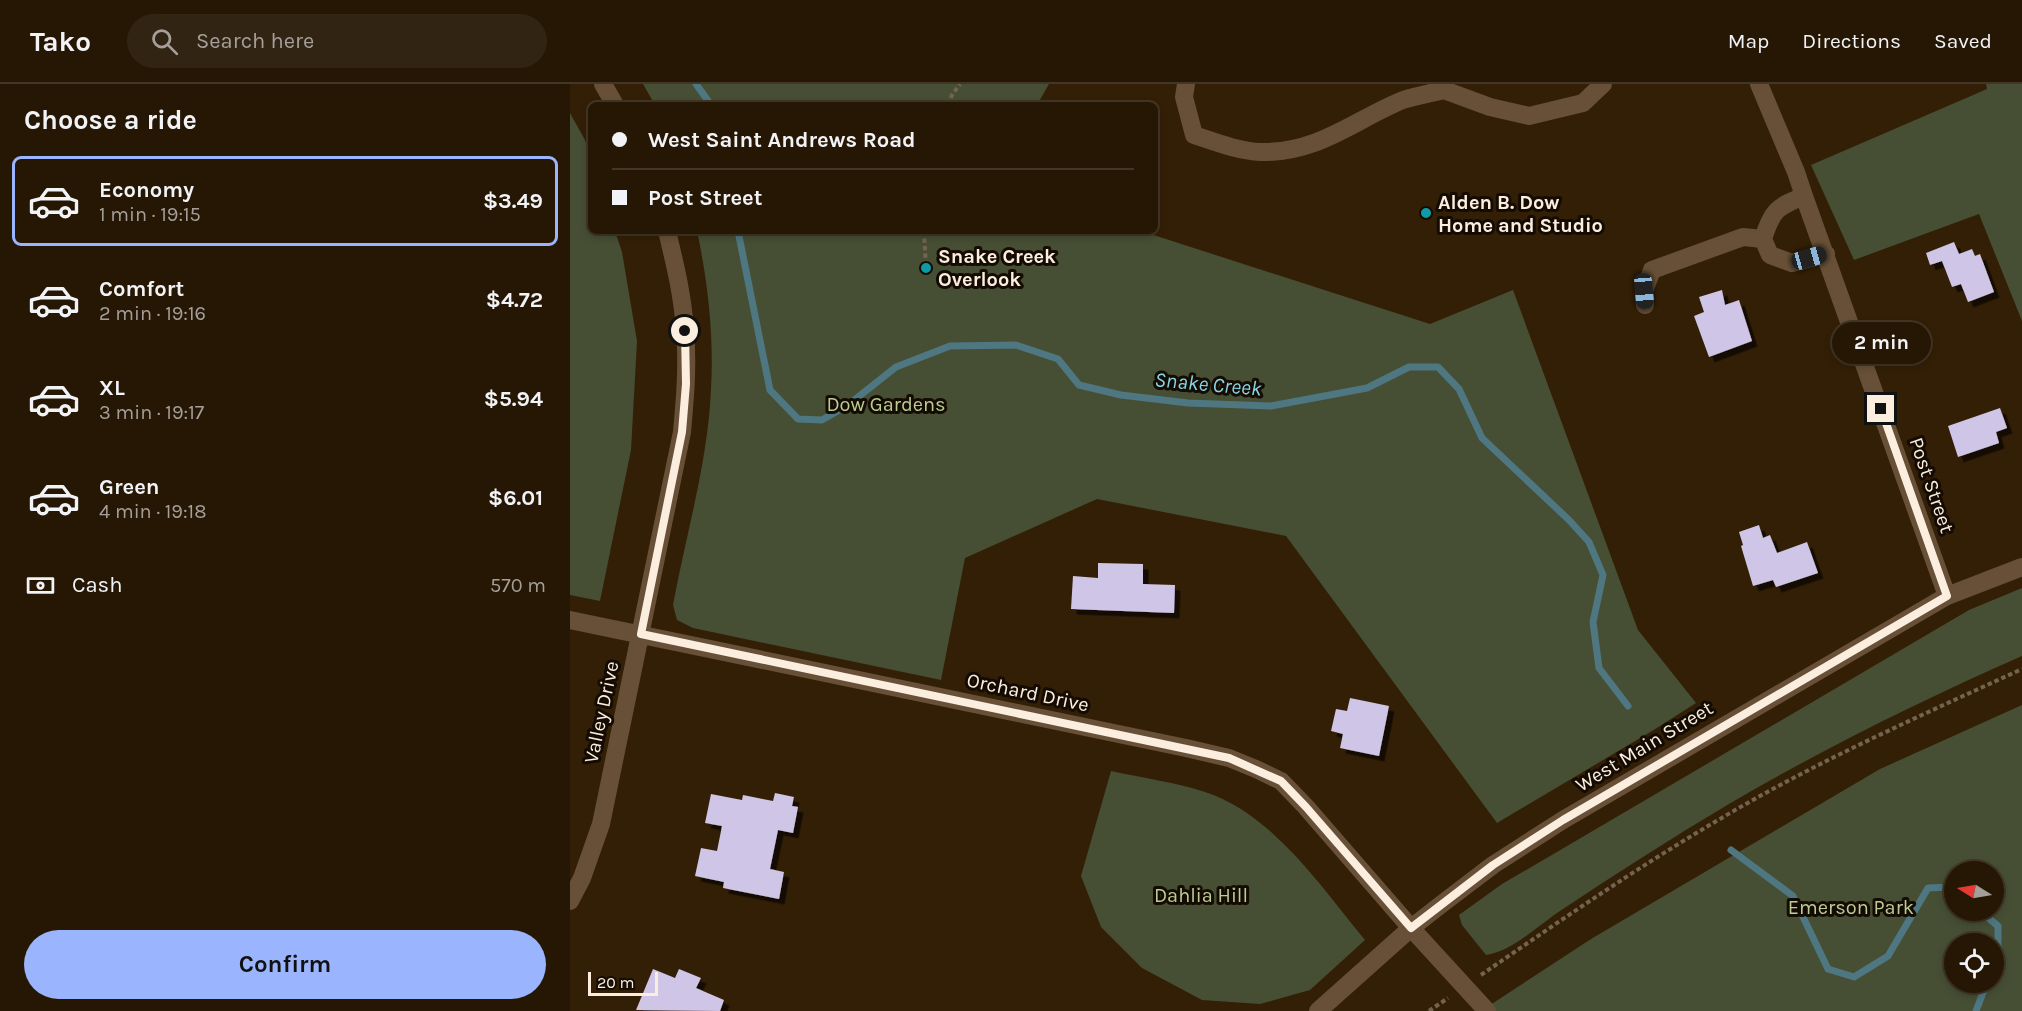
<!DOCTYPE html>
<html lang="en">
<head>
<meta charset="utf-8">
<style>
	body { margin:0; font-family:Karla,sans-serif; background:#322413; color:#f1f3f6; height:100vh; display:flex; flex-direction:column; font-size:22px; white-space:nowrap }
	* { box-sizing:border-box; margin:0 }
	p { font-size:20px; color:#a49f9a }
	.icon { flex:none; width:33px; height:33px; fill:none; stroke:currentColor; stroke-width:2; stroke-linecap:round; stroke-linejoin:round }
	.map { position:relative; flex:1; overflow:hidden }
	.panel { display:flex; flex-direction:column; background:#261704; width:570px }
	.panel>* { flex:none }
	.banner { position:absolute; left:18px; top:18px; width:570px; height:132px; border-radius:9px; box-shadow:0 3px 9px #0003,0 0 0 2px #423626; display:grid; align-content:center; height:132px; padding:0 24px; background:#261704 }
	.needle { width:39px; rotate:281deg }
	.buttons { position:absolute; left:1374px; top:777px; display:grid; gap:12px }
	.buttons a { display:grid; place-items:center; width:60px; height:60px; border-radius:50%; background:#261704; box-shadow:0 3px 9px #0003,0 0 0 2px #423626; font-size:30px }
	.scale { position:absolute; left:18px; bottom:15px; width:70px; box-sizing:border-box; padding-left:6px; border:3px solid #fbeedf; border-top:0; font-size:16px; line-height:21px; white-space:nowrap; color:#fbeedf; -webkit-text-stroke:4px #140b03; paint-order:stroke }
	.end { position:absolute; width:27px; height:27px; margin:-14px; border:8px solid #fbeedf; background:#111; box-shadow:0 0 0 3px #111 }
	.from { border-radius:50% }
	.bubble { position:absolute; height:42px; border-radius:21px; background:#261704; box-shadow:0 3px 9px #0003,0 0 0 2px #423626; font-size:20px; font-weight:700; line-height:42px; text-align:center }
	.car { position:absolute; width:18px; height:36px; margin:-18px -9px; border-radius:8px; box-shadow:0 0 4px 2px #0007; background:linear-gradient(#222 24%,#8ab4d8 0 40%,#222 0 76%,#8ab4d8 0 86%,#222 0) }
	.banner b { display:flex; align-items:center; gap:21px; height:57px; font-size:22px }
	.banner b+b { border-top:2px solid #423626 }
	.banner i { width:15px; height:15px; background:#f1f3f6 }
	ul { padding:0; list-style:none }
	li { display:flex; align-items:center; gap:18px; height:90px; margin:0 12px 9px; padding:0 12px; border:3px solid transparent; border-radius:9px }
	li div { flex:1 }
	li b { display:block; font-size:22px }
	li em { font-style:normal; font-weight:700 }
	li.on { border-color:#9ab5fd }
	li>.icon { width:54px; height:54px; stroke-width:1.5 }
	h2 { padding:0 24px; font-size:27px; line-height:72px }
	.pay { display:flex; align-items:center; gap:15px; height:66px; padding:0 24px; font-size:22px }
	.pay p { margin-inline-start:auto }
	.cta { display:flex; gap:12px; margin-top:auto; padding:12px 24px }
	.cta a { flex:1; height:69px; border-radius:36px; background:#9ab5fd; color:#111; font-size:24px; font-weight:700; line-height:69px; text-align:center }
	header { display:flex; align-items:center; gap:36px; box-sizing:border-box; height:84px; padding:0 30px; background:#261704; border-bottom:2px solid #423626 }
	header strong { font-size:28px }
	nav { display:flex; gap:33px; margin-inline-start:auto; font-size:21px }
	.search { width:420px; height:54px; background:#322413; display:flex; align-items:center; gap:15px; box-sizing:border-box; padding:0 21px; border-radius:33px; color:#a49f9a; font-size:22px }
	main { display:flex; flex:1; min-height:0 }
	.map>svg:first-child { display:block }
</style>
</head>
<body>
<header>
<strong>Tako</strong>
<div class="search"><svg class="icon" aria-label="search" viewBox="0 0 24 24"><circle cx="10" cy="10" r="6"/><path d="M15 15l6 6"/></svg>Search here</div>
<nav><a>Map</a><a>Directions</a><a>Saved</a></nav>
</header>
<main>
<section class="panel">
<h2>Choose a ride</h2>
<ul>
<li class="on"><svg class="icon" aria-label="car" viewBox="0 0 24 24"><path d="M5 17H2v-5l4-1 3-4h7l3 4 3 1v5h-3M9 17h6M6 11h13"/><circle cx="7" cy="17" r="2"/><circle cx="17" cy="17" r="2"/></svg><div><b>Economy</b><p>1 min · 19:15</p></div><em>$3.49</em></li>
<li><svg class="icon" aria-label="car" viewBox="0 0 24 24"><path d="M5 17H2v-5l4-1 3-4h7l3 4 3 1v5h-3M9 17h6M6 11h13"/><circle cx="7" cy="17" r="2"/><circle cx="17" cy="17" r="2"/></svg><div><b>Comfort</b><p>2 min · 19:16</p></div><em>$4.72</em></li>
<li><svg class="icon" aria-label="car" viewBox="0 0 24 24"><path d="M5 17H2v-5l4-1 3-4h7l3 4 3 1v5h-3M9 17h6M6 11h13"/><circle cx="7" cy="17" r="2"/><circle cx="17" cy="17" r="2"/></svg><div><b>XL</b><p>3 min · 19:17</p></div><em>$5.94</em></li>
<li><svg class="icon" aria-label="car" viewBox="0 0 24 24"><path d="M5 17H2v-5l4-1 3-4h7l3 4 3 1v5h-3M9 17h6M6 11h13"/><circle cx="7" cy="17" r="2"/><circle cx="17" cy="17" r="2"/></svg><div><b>Green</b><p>4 min · 19:18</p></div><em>$6.01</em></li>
</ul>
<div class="pay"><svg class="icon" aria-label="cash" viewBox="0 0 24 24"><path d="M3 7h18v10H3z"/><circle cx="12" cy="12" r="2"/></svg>Cash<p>570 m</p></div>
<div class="cta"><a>Confirm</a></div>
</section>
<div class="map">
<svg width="1452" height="927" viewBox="0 0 1452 927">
	<defs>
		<filter id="shadow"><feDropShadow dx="5.5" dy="5.5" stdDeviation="0" flood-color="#0009"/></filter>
	</defs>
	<rect width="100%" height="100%" fill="#331f06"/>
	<path fill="#464e34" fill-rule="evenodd" d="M73,0H479L467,21H85Z
		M1416,0H1452V237L1409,130L1284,176L1241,81L1417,5Z
		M0,29L15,56L21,73V147H45L52,168L67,257L61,366L30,517L0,511Z
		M127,147H571L860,240L943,206L1068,546L1126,619L1082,647L927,739L716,452L527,415L395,474L371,596L123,544L107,536L103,521C116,450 138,378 141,305C144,252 138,199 127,147Z
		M1452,504V572C1352,616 1253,665 1159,720C1102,754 1045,790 990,827C969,841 941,868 916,871L892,841L889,831L932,800L963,782L1399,526Z
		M1452,621V927H911L1021,855L1310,685ZM1384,788H1424V826H1384ZM1384,860H1424V898H1384Z
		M541,687C572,694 605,698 635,708C703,730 751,803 795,856L740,906L690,920L632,916L572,884L531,843L511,792Z"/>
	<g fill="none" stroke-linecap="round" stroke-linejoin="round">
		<path stroke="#4e7781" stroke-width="7" d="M126,0L141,21
			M168,147L200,306L228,335L252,336L278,321L326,283L380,262L446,261L488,275L509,301L551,311L618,319L701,322L797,304L839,283H868L889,305L912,354L999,436L1019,458L1033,491L1023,538L1029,584L1058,622
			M1161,766L1223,812L1258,885L1284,893L1318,872L1358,804L1381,803L1384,806
			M1409,826L1428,842V871L1424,882
			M1406,927L1417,898"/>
	</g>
	<path fill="#cfc5e7" filter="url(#shadow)" d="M1384,158L1389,170L1402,165L1405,172L1410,170L1424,208L1398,218L1391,200L1382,203L1372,177L1360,181L1356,169Z
		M1152,206L1155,221L1169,216L1182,257L1139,273L1124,232L1134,228L1129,213Z
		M1430,324L1437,344L1426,348L1429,359L1388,373L1378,342Z
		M1189,441L1193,454L1200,451L1207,469L1237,458L1248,489L1206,503L1203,496L1183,502L1171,462L1173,461L1169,448Z
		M528,479L573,480V500L605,501L604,529L501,525L503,492L528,494Z
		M780,614L819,622L809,672L770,664L773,650L761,647L766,625L777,627Z
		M205,709L224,713L222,722L228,723L223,749L208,746L200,785L214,788L209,815L153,804L154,798L125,792L131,764L147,767L152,742L135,739L141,710L172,716L173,711L203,717Z
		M83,885L105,894L109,885L131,894L126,904L154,916L150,927L66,926Z"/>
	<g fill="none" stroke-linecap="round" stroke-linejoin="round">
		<path stroke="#74634d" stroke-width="4" stroke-dasharray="4.5 3" stroke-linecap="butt" d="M378,21L382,11L390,0
			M354,147L356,184
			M911,891C991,836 1071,781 1155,732C1250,676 1352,631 1452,585
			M859,927L878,914"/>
		<path stroke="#675037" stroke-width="18" d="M33,0L45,21
			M616,0L614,13L624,51C645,58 668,67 691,68C749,69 784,36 833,16C846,12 861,9 874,6
			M867,0L874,6L920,23L959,32L1013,19L1033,0
			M1189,0L1226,88L1234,112
			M1256,170L1222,179L1200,171L1193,155C1202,126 1207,123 1234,112L1377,512
			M1075,221L1074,207L1082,186L1173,153L1193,155
			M0,536L616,664L659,674L686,685L711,697L736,723L841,844L917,927
			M0,817L12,794L31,740L112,348C115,315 118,281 115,247C113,213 105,180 97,147
			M748,927L841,844L873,819L923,781L993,736L1377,512L1452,483"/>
	</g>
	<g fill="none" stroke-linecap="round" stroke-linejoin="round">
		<path stroke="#fbeedf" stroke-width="8" d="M115,247L116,300L112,348L71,550L659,674L711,697L736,723L841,844L923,781L993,736L1377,512L1311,325"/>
	</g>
	<g fill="#0f9aa8" stroke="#140b03" stroke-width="2">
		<circle cx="856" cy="129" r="6"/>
		<circle cx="356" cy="184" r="6"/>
	</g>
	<g text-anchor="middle" stroke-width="6" stroke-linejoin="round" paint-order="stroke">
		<g font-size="20" font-weight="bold" fill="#fbeedf" stroke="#140b03" text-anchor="start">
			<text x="868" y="125">Alden B. Dow<tspan x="868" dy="23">Home and Studio</tspan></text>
			<text x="368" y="179">Snake Creek<tspan x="368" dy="23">Overlook</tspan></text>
		</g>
		<g font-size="20" fill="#bccd94" stroke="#140b03">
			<text x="316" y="327">Dow Gardens</text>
			<text x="631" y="818">Dahlia Hill</text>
			<text x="1281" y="830">Emerson Park</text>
		</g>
		<g font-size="20" fill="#fbeedf" stroke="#140b03">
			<text transform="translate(1362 401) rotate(71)" y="7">Post Street</text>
			<text transform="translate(458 608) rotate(12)" y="7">Orchard Drive</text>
			<text transform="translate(31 628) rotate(-78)" y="7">Valley Drive</text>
			<text transform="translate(1074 662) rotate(-31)" y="7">West Main Street</text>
		</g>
		<g font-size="21" font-style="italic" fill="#88d4e5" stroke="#140b03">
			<text transform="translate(638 300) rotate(5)" y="7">Snake Creek</text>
		</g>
	</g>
</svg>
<div class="buttons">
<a><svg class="needle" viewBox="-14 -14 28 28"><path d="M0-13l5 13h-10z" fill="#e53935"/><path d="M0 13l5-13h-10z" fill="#a49f9a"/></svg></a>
<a><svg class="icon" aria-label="locate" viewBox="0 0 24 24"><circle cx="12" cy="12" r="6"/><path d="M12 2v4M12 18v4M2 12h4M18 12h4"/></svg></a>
</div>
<div class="scale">20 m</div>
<i class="end from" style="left:115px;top:247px"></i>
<i class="end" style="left:1311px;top:325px"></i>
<div class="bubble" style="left:1262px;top:238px;width:99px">2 min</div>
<i class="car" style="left:1239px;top:174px;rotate:74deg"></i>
<i class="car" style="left:1074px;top:207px;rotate:175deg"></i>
<div class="banner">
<b><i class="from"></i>West Saint Andrews Road</b>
<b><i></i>Post Street</b>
</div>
</div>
</main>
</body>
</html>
